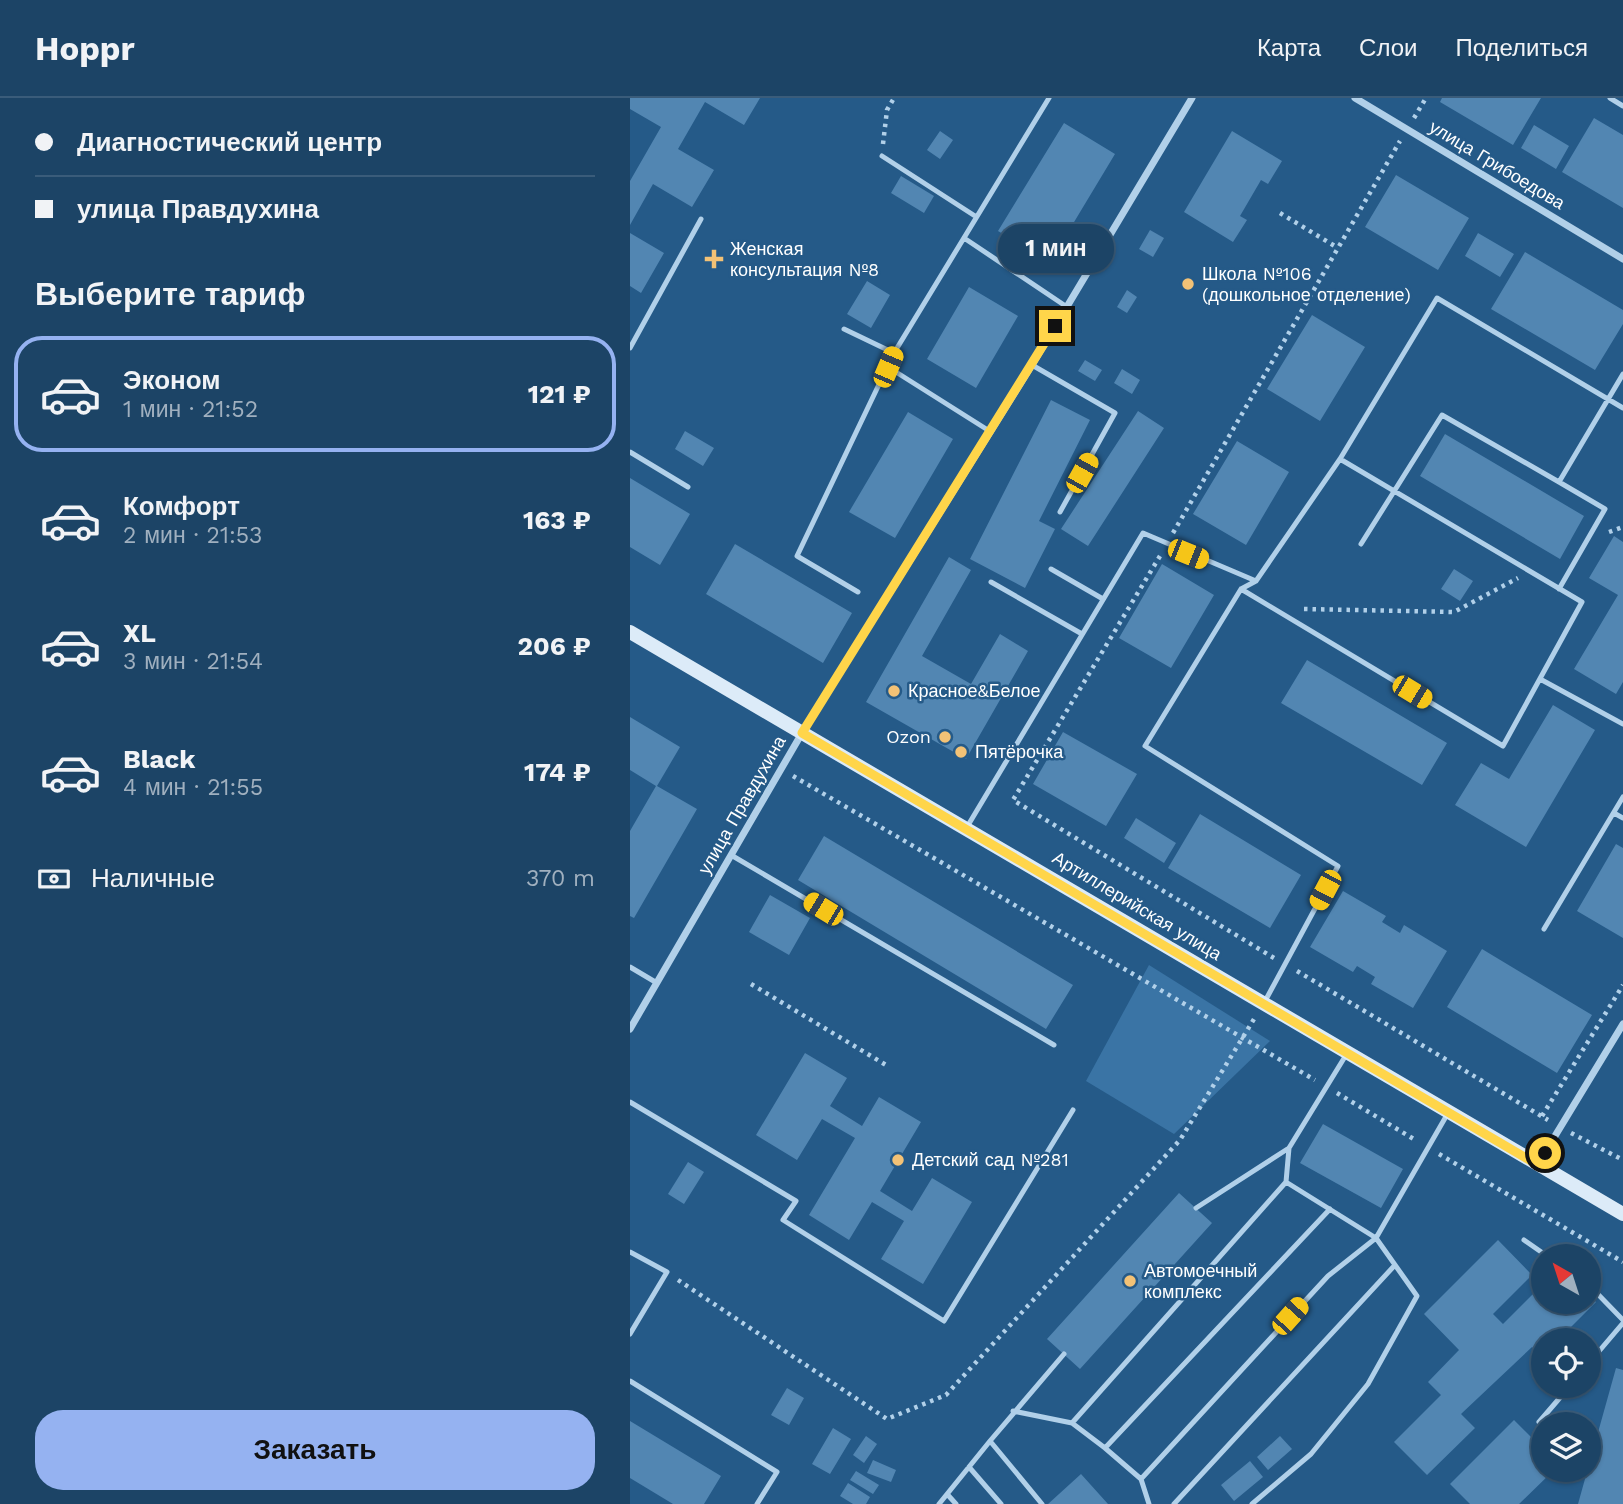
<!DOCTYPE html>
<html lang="ru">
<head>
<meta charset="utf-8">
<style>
	body { margin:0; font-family:"Work Sans",sans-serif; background:#254b6c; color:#f1f3f6; height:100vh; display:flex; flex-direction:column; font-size:26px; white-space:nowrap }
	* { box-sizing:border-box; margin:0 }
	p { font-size:23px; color:#a0b0bf }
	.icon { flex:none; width:38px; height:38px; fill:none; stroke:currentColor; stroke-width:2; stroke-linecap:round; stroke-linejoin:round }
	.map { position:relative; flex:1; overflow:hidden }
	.panel { display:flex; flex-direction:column; background:#1c4466; width:630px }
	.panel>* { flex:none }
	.hud { display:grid; align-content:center; height:154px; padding:0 35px; background:#1c4466 }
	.needle { width:46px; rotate:321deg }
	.tools { position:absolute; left:901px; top:1146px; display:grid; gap:14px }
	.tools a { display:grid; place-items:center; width:70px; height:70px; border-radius:50%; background:#1c4466; box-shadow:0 2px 5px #0004,0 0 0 2px #3a5c7a; font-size:35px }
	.end { position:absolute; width:32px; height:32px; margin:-16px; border:9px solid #ffd54a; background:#111; box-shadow:0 0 0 4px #111 }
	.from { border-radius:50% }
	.bubble { position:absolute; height:49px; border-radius:24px; background:#1c4466; box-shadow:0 2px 5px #0004,0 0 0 2px #3a5c7a; font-size:23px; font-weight:700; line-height:49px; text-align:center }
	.car { position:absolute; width:21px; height:42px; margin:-21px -10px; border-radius:9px; box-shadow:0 0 5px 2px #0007; background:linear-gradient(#f5c518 24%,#345 0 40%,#f5c518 0 76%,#345 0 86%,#f5c518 0) }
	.hud b { display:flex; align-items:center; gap:24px; height:66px; font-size:26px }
	.hud b+b { border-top:2px solid #3a5c7a }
	.hud i { width:18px; height:18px; background:#f1f3f6 }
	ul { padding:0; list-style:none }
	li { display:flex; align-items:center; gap:21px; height:116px; margin:0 14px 10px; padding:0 21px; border:4px solid transparent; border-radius:28px }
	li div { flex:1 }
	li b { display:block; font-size:26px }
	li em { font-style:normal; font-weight:700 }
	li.selected { border-color:#95b2f1 }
	li>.icon { width:63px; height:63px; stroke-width:1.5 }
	h2 { padding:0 35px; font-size:32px; line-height:84px }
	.pay { display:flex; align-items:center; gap:18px; height:77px; padding:0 35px; font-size:26px }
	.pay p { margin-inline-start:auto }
	.primary-button { display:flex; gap:14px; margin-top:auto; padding:14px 35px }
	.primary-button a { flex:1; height:80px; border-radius:28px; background:#95b2f1; color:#111; font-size:28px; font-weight:700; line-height:80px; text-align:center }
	header { display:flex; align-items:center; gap:42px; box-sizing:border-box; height:98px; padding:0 35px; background:#1c4466; border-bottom:2px solid #3a5c7a }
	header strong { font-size:33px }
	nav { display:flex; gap:38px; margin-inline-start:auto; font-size:24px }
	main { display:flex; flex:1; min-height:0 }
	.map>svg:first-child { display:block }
</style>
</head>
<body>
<header>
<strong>Hoppr</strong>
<nav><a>Карта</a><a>Слои</a><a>Поделиться</a></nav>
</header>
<main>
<section class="panel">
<div class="hud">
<b><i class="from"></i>Диагностический центр</b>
<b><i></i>улица Правдухина</b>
</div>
<h2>Выберите тариф</h2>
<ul>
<li class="selected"><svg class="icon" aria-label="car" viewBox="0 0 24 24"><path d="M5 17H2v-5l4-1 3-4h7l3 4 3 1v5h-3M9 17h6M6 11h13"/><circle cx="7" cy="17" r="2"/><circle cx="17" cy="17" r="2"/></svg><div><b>Эконом</b><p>1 мин · 21:52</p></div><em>121 ₽</em></li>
<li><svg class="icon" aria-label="car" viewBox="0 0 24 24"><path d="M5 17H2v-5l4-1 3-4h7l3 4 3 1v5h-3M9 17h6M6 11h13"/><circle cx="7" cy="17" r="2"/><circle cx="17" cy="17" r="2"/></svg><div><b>Комфорт</b><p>2 мин · 21:53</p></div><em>163 ₽</em></li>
<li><svg class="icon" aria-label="car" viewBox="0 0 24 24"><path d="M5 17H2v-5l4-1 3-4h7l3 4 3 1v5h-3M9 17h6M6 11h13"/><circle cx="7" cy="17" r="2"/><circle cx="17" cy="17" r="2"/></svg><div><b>XL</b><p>3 мин · 21:54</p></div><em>206 ₽</em></li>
<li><svg class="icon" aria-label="car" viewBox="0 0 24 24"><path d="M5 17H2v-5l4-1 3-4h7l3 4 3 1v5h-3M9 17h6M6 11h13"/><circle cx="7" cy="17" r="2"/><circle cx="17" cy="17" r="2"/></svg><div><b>Black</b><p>4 мин · 21:55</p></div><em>174 ₽</em></li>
</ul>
<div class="pay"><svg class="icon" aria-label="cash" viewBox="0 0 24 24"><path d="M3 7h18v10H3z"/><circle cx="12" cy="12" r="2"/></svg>Наличные<p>370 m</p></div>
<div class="primary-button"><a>Заказать</a></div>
</section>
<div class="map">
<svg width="993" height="1406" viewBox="0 0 993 1406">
	<rect width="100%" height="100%" fill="#255a88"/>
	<path fill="#3a74a5" d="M519,867L640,943L544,1036L456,983Z"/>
	<path fill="#5286b2" d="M0,0H130L114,27L75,4L48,51L84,72L62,109L23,86L0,127V83L31,29L0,11Z
		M812,0H911L883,47L810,4Z
		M964,20L993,37V110L932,74Z
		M434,25L485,56L420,164L368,133Z
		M904,27L939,48L926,71L891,50Z
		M310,33L323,42L310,61L297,52Z
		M602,33L652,63L638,86L631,82L610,118L617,122L603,144L554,114Z
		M766,77L839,120L808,172L735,129Z
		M271,78L304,98L294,115L261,95Z
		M520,132L534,140L523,159L509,151Z
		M0,135L34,155L11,195L0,188Z
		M848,135L884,156L870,179L835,158Z
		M895,154L993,212V226L965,272L861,211Z
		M237,183L260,197L241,230L217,216Z
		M339,189L388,218L346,290L297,261Z
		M497,192L507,199L497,215L487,209Z
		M682,217L735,249L690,323L637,291Z
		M455,262L472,272L465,283L448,273Z
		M492,271L510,282L502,296L484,285Z
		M421,302L460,322L409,423L425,431L395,490L340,461Z
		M508,313L534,330L458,448L431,431Z
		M278,314L323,341L265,440L219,414Z
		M55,333L84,350L73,368L45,351Z
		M815,336L954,418L930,461L790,378Z
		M607,343L659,374L616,447L563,416Z
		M0,380L60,416L30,467L0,449Z
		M984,438L993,444V584L986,596L944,571L988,497L959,480Z
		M105,446L222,515L193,565L76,496Z
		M319,459L341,472L292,558L341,586L370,536L398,553L336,661L236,604Z
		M532,466L584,497L541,570L489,540Z
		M824,471L843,483L830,503L811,491Z
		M677,562L817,645L792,687L651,605Z
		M923,607L965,632L896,749L825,707L851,665L879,681Z
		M0,619L50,649L27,688L67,711L4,820L0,818V733L26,688L0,672Z
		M433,634L507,676L476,728L403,686Z
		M570,716L671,777L640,830L538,770Z
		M506,720L546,745L534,765L494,740Z
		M194,738L443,887L416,931L168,782Z
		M986,746L993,750V840L947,813Z
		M713,793L756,818L752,824L770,835L774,827L817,853L783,910L741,886L745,879L727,868L723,874L680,849Z
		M140,797L180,820L159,857L119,834Z
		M852,851L962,917L927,975L817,909Z
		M175,955L217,980L200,1008L232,1028L249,999L291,1024L250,1093L282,1113L302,1080L342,1104L293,1186L251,1161L274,1123L242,1104L219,1142L179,1117L225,1040L192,1021L167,1062L126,1037Z
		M693,1026L773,1071L751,1110L670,1065Z
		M58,1064L74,1074L54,1106L38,1096Z
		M549,1095L582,1125L450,1271L417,1241Z
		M868,1142L902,1177L863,1216L873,1226L914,1185V1204H959V1197L966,1204L928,1242H914L912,1259L902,1249L831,1316L845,1330L797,1377L764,1344L811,1297L798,1284L829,1252L794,1216Z
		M986,1270L993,1272V1406H948Z
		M157,1290L174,1300L159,1327L141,1317Z
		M884,1322L914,1352V1372H924L889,1406H840L820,1386Z
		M0,1323L91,1378L74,1406H43L0,1380Z
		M203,1330L221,1341L200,1376L182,1366Z
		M236,1338L247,1346L234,1365L223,1357Z
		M650,1338L662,1351L638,1372L627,1359Z
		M243,1362L266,1372L261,1384L237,1375Z
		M620,1363L633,1379L604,1403L591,1387Z
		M226,1373L249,1387L243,1396L220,1382Z
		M451,1376L478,1406H418Z
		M218,1385L240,1399L236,1406H223L210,1398Z"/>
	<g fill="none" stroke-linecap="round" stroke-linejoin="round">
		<path stroke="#b1d0e9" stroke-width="4.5" stroke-dasharray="3.5 5" stroke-linecap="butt" d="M784,20L796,0
			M253,46L257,12L264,0
			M650,115L708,150
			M979,434L993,429
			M543,435L770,43
			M530,458L383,702L644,860
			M674,511L824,514L888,480
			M163,678L685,982
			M667,873L918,1022
			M121,886L256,967
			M707,995L787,1043
			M912,1018L993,887
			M941,1035L993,1062
			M809,1056L993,1164
			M48,1182L257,1321L316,1297L550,1042L624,921"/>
		<path stroke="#b1d0e9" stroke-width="5" d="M980,0L993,8
			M252,58L345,118
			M334,140L437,209
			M214,231L264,255
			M0,250L71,121
			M402,267L485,315L430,414
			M258,269L361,334
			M0,354L58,389
			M731,446L812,317L929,384
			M421,471L473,501
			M361,484L452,536
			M611,491L873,648L952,504L710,361
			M929,491L975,411L929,384L993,276
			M228,494L167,458L264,255L419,0
			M910,581L993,626
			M984,715L993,720
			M337,729L513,435L626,483
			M101,757L424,947
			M914,831L993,699
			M0,869L27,885
			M634,905L708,768L515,648L611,491L626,483L710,361L807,200L993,310
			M0,1004L166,1103L153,1122L314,1223L443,1012
			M566,1110L659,1050L716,957
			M894,1142L917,1158
			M0,1154L37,1174L0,1236
			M959,1187L993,1222
			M959,1265L993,1225
			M0,1283L147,1374L127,1406
			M383,1313L442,1325L656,1084L659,1050
			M909,1324L940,1288
			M442,1325L475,1350
			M339,1369L371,1406
			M511,1381L475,1350L700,1111
			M317,1396L326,1406
			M309,1406L360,1343
			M412,1406L360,1343L434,1256
			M519,1406L511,1381L698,1178L746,1140L818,1015
			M544,1406L765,1167
			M622,1406L681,1356L738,1286L787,1198L746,1140L656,1084"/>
		<path stroke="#b1d0e9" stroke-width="7" d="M725,0L993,161
			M0,931L172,635L402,267L562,0
			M908,1066L993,926"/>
		<path stroke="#dcebf8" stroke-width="14" d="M0,534L993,1116"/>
	</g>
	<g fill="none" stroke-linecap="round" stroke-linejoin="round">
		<path stroke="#ffd54a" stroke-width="9" d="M425,228L172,635L908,1067L915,1055"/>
	</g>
	<g fill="#f3c276" stroke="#255a88" stroke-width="2.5">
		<path d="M80.5 150.5h7v7h7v7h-7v7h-7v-7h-7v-7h7z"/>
		<circle cx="558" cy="186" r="7"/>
		<circle cx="264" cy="593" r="7"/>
		<circle cx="315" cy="639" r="7"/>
		<circle cx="331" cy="654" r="7"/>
		<circle cx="268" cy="1062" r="7"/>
		<circle cx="500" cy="1183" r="7"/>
	</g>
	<g text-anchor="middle" stroke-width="5" stroke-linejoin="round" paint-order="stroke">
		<g font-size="18" fill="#fff" stroke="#255a88">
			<text transform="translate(867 67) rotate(31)" y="6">улица Грибоедова</text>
			<text transform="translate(112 707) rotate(-60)" y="6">улица Правдухина</text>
			<text transform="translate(507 808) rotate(31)" y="6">Артиллерийская улица</text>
		</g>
		<g font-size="18" fill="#fff" stroke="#255a88" text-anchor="start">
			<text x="100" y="157">Женская<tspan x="100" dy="21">консультация №8</tspan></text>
			<text x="572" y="182">Школа №106<tspan x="572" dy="21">(дошкольное отделение)</tspan></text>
			<text x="278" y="599">Красное&amp;Белое</text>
			<text x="301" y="645" text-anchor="end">Ozon</text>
			<text x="345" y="660">Пятёрочка</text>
			<text x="282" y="1068">Детский сад №281</text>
			<text x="514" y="1179">Автомоечный<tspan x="514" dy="21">комплекс</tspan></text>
		</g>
	</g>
</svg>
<div class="tools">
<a><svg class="needle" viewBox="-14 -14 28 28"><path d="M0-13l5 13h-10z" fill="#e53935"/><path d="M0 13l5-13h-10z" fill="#a0b0bf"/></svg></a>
<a><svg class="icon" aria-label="locate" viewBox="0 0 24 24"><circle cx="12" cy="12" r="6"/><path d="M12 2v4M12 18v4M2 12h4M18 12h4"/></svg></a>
<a><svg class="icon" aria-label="layers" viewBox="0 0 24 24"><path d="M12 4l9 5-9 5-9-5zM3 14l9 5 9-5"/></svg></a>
</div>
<i class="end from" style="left:915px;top:1055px"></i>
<i class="end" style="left:425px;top:228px"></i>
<div class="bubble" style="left:368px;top:126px;width:116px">1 мин</div>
<i class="car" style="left:258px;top:269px;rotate:23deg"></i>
<i class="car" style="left:452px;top:375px;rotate:29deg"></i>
<i class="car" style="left:558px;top:456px;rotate:112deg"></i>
<i class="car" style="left:782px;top:594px;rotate:121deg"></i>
<i class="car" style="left:695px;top:792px;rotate:208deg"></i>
<i class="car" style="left:193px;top:811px;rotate:301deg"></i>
<i class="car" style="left:660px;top:1218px;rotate:42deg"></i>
</div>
</main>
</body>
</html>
